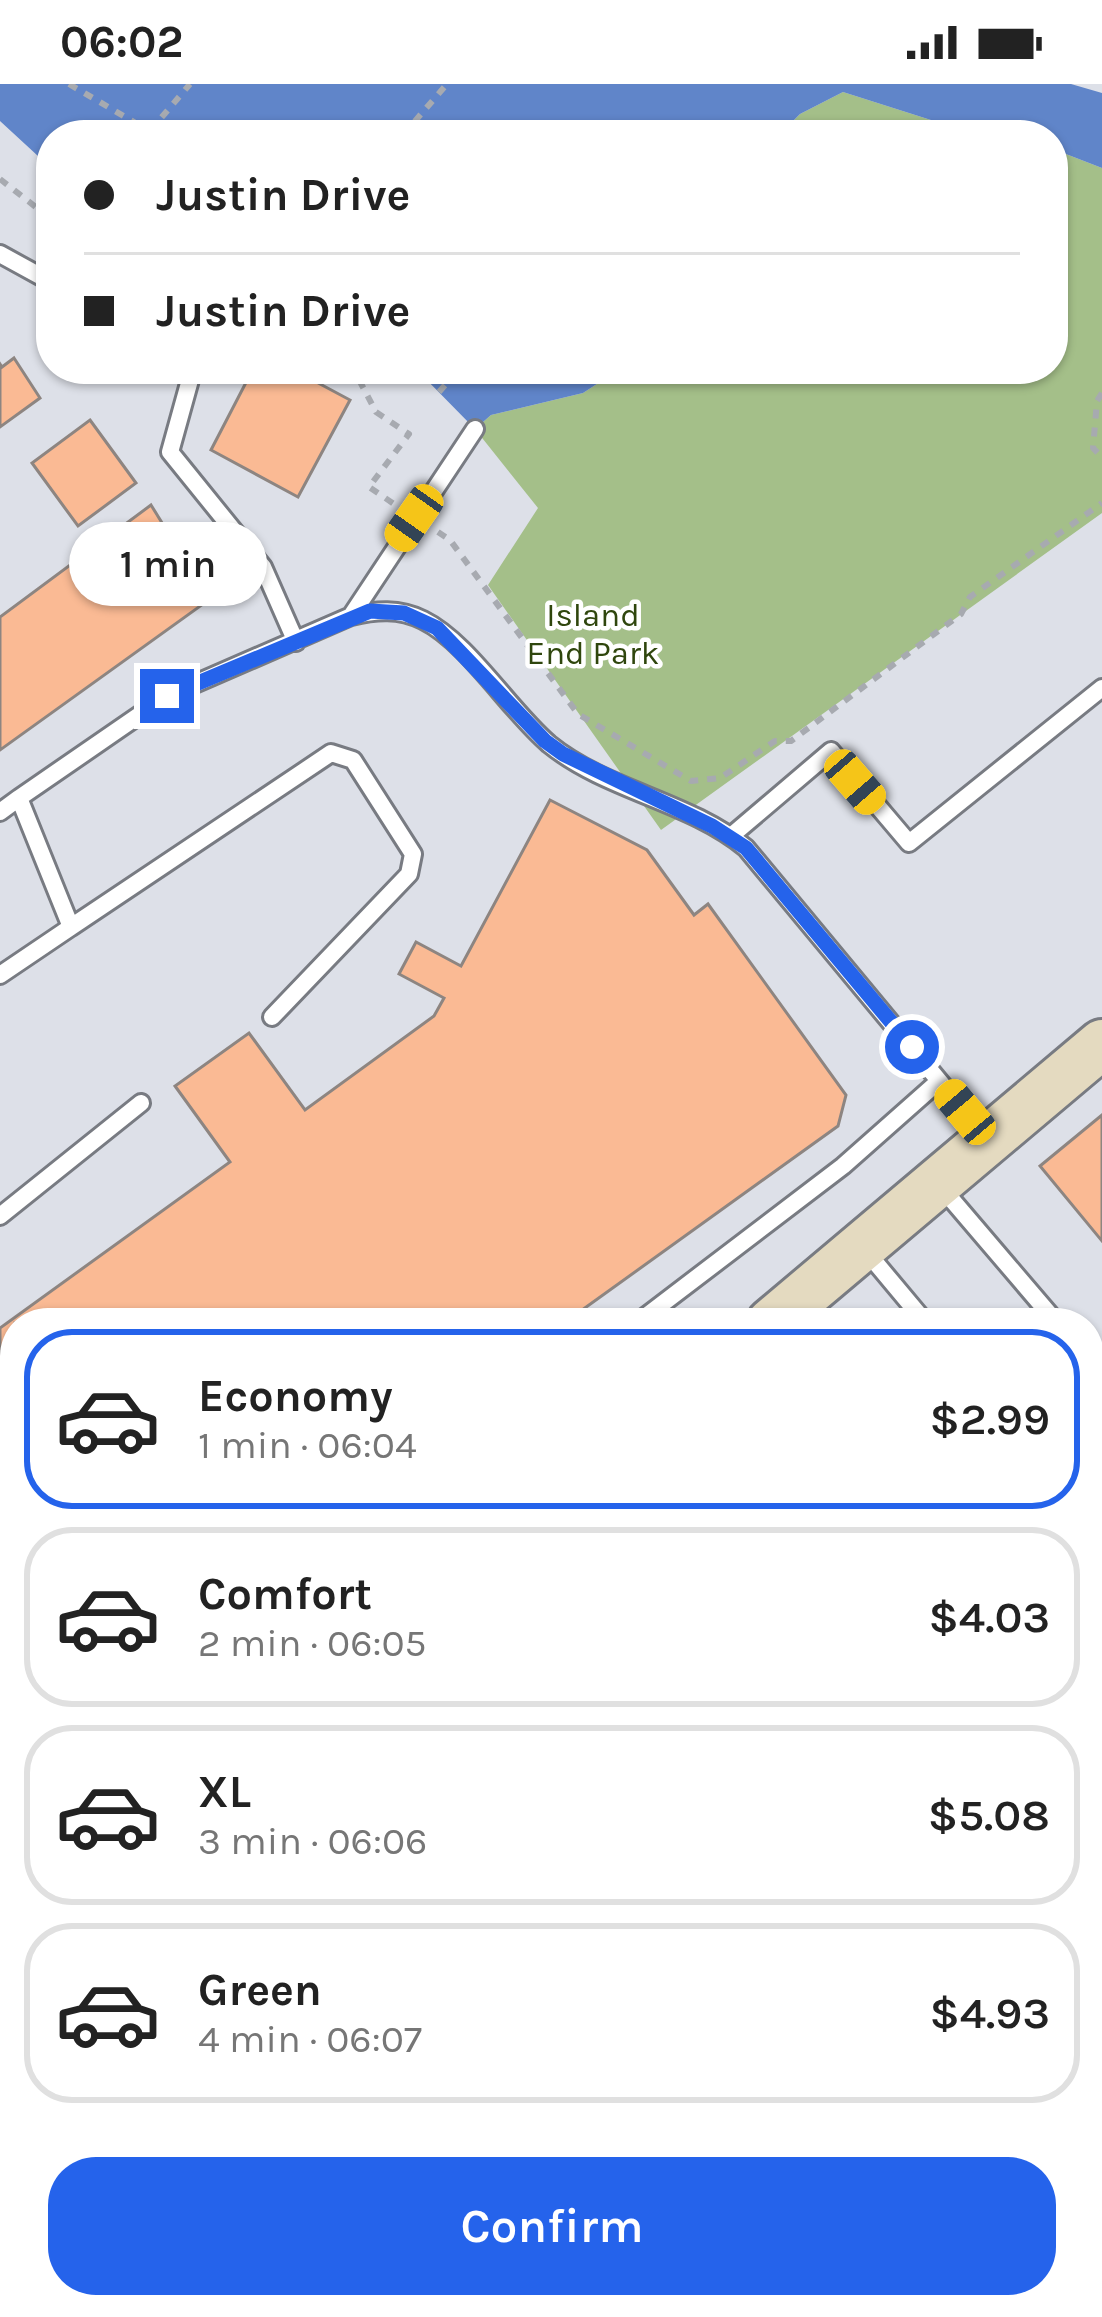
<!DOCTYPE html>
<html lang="en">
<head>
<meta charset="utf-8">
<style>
	body { margin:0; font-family:Karla,sans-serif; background:#f6f6f6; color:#222; height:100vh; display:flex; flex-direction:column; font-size:45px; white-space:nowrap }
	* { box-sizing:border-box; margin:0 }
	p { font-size:39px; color:#767676 }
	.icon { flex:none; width:66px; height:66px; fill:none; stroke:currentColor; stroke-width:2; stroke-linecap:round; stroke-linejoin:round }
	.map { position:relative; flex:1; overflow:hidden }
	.sheet { position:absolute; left:0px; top:1224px; width:1104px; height:1011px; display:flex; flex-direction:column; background:#fff; border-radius:48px 48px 0 0; box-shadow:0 3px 9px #0004 }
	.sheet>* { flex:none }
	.top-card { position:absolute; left:36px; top:36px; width:1032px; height:264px; border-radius:48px; box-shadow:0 3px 9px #0004; display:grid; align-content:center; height:264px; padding:0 48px; background:#fff }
	.end { position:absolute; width:54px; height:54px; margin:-27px; border:15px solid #2563eb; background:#fff; box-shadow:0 0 0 6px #fff }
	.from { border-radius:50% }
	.bubble { position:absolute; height:84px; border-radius:42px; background:#fff; box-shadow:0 3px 9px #0004; font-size:39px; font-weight:600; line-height:84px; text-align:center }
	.car { position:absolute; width:36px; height:72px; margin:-36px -18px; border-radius:15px; box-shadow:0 0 9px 3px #0007; background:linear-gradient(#f5c518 24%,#345 0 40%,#f5c518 0 76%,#345 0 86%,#f5c518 0) }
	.top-card b { display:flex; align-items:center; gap:42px; height:114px; font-size:45px }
	.top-card b+b { border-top:3px solid #e0e0e0 }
	.top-card i { width:30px; height:30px; background:#222 }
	ul { padding:21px 0 0; list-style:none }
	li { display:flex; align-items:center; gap:36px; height:180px; margin:0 24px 18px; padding:0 24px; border:6px solid #e0e0e0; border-radius:48px }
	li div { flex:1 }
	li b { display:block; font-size:45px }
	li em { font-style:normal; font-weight:600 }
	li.current { border-color:#2563eb }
	li>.icon { width:108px; height:108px; stroke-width:1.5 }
	.action { display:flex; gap:24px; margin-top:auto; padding:24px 48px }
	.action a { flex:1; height:138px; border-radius:48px; background:#2563eb; color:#fff; font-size:48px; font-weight:600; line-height:138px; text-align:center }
	.status { display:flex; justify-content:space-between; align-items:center; height:84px; padding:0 60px; background:#fff; direction:ltr }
	.status svg { height:33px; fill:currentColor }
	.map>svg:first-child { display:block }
</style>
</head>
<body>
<div class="status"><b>06:02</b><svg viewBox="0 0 49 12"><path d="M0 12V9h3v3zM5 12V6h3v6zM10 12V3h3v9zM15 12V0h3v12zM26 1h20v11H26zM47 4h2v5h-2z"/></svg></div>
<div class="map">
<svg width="1102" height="2233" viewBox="0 0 1102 2233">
	<rect width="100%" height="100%" fill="#dde0e8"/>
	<path fill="#a4bf89" d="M843,8L978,51H779L800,30Z
		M1053,65L1102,84V429L661,746L488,501L538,424L475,345L491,331L583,309L620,285H1053Z"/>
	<path fill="#6085c9" d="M0,0H1071L1102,9V84L1053,65V51H978L843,8L800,30L779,51H51V84L0,37Z
		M416,285H620L583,309L491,331L475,345Z"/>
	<path fill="#faba94" stroke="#8d8581" stroke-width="3" d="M14,274L40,314L0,343V280L2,283Z
		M253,285H292L350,316L298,413L211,366Z
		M90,336L136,399L78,442L32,379Z
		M151,421L185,476L198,467L224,505L0,666V533Z
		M550,716L647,766L694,831L708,820L846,1011L838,1042L564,1239H15V1628L0,1607V1244L230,1078L175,1002L249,949L305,1026L434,932L444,914L399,890L416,858L461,882Z
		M1102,1031V1157L1040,1082Z
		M1098,1358L1102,1363L1101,1390L1089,1376V1366Z
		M1102,1569V1623L1099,1626L1089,1611V1578Z
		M15,1697V1723L0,1727V1702Z
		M15,1930V2141L0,2145V1934Z
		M1102,2102V2233H636L633,2220H1089V2105Z
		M410,2220H419L422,2233H355Z"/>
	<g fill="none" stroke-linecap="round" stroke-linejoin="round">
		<defs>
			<path id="service" d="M0,170L51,198
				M193,285L170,368L263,483L296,558
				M351,532L475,345
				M0,728L19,714
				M731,752L831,667L909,759L1102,604
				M71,843L331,669L353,676L413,770L409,790L272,933
				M0,891L71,843L19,714L167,612L351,532C376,526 399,524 423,536C468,558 509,626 549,660C607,707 689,717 746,764L984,1051
				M941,1103L1057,1239
				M0,1132L141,1019
				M865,1166L926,1239
				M637,1239L843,1082L939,997
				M1089,1277L1102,1292
				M1089,1454L1092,1468L1089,1471
				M0,1678L15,1674
				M1089,1678L1102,1683
				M1089,1942L1102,1939
				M1089,2047L1102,2044
				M196,2220L197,2233
				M489,2220L493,2233
				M119,2233L176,2220"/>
			<path id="secondary" d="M771,1239L1102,960
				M0,1809L15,1806"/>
		</defs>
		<use href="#service" stroke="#787b82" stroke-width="22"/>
		<use href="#secondary" stroke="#787b82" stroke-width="54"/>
		<path stroke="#a7aab0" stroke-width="6" stroke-dasharray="9 9" stroke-linecap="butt" d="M69,0L156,51
			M150,47L190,0
			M403,51L447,0
			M646,51L650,47
			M0,95L51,135
			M346,285L356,290L376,328L409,350L369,403L397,422
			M439,308L459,285
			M1102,309L1097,317L1093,364L1102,373
			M438,448L450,456L578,630L691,697L720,694L775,657H791L961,530L970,513L1102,419"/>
		<use href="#service" stroke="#fff" stroke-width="16"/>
		<use href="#secondary" stroke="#e4dac0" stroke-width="48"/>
	</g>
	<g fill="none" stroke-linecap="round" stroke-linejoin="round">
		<path stroke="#2563eb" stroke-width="15" d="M167,612L370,527L404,529L437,544L545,657L563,670L712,742L746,764L912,963"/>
	</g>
	<g text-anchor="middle" stroke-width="9" stroke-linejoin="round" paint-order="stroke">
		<g font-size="33" fill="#2f460d" stroke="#fff">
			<text x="593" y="542">Island<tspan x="593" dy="38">End Park</tspan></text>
		</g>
	</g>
</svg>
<i class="end from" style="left:912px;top:963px"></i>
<i class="end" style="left:167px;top:612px"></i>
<div class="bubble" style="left:69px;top:438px;width:198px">1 min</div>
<i class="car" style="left:414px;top:434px;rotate:215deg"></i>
<i class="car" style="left:855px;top:698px;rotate:139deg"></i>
<i class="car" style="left:965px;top:1028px;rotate:320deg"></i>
<div class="top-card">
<b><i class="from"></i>Justin Drive</b>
<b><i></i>Justin Drive</b>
</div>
<section class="sheet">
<ul>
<li class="current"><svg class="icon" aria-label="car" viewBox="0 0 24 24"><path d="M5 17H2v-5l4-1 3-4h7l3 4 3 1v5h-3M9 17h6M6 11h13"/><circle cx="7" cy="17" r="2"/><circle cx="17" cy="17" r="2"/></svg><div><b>Economy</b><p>1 min · 06:04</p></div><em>$2.99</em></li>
<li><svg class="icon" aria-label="car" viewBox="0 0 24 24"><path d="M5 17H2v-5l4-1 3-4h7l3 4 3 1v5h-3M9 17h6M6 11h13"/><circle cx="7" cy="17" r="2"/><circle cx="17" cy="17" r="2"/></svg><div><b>Comfort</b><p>2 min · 06:05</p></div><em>$4.03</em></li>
<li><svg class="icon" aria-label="car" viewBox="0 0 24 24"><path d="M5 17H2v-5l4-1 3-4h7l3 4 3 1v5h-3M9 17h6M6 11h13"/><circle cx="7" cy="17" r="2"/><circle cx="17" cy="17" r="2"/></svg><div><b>XL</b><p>3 min · 06:06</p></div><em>$5.08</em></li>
<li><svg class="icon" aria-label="car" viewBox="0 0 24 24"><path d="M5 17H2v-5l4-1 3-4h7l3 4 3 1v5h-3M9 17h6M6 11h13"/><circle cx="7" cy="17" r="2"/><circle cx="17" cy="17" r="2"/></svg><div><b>Green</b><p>4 min · 06:07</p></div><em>$4.93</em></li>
</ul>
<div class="action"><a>Confirm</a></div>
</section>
</div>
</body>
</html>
